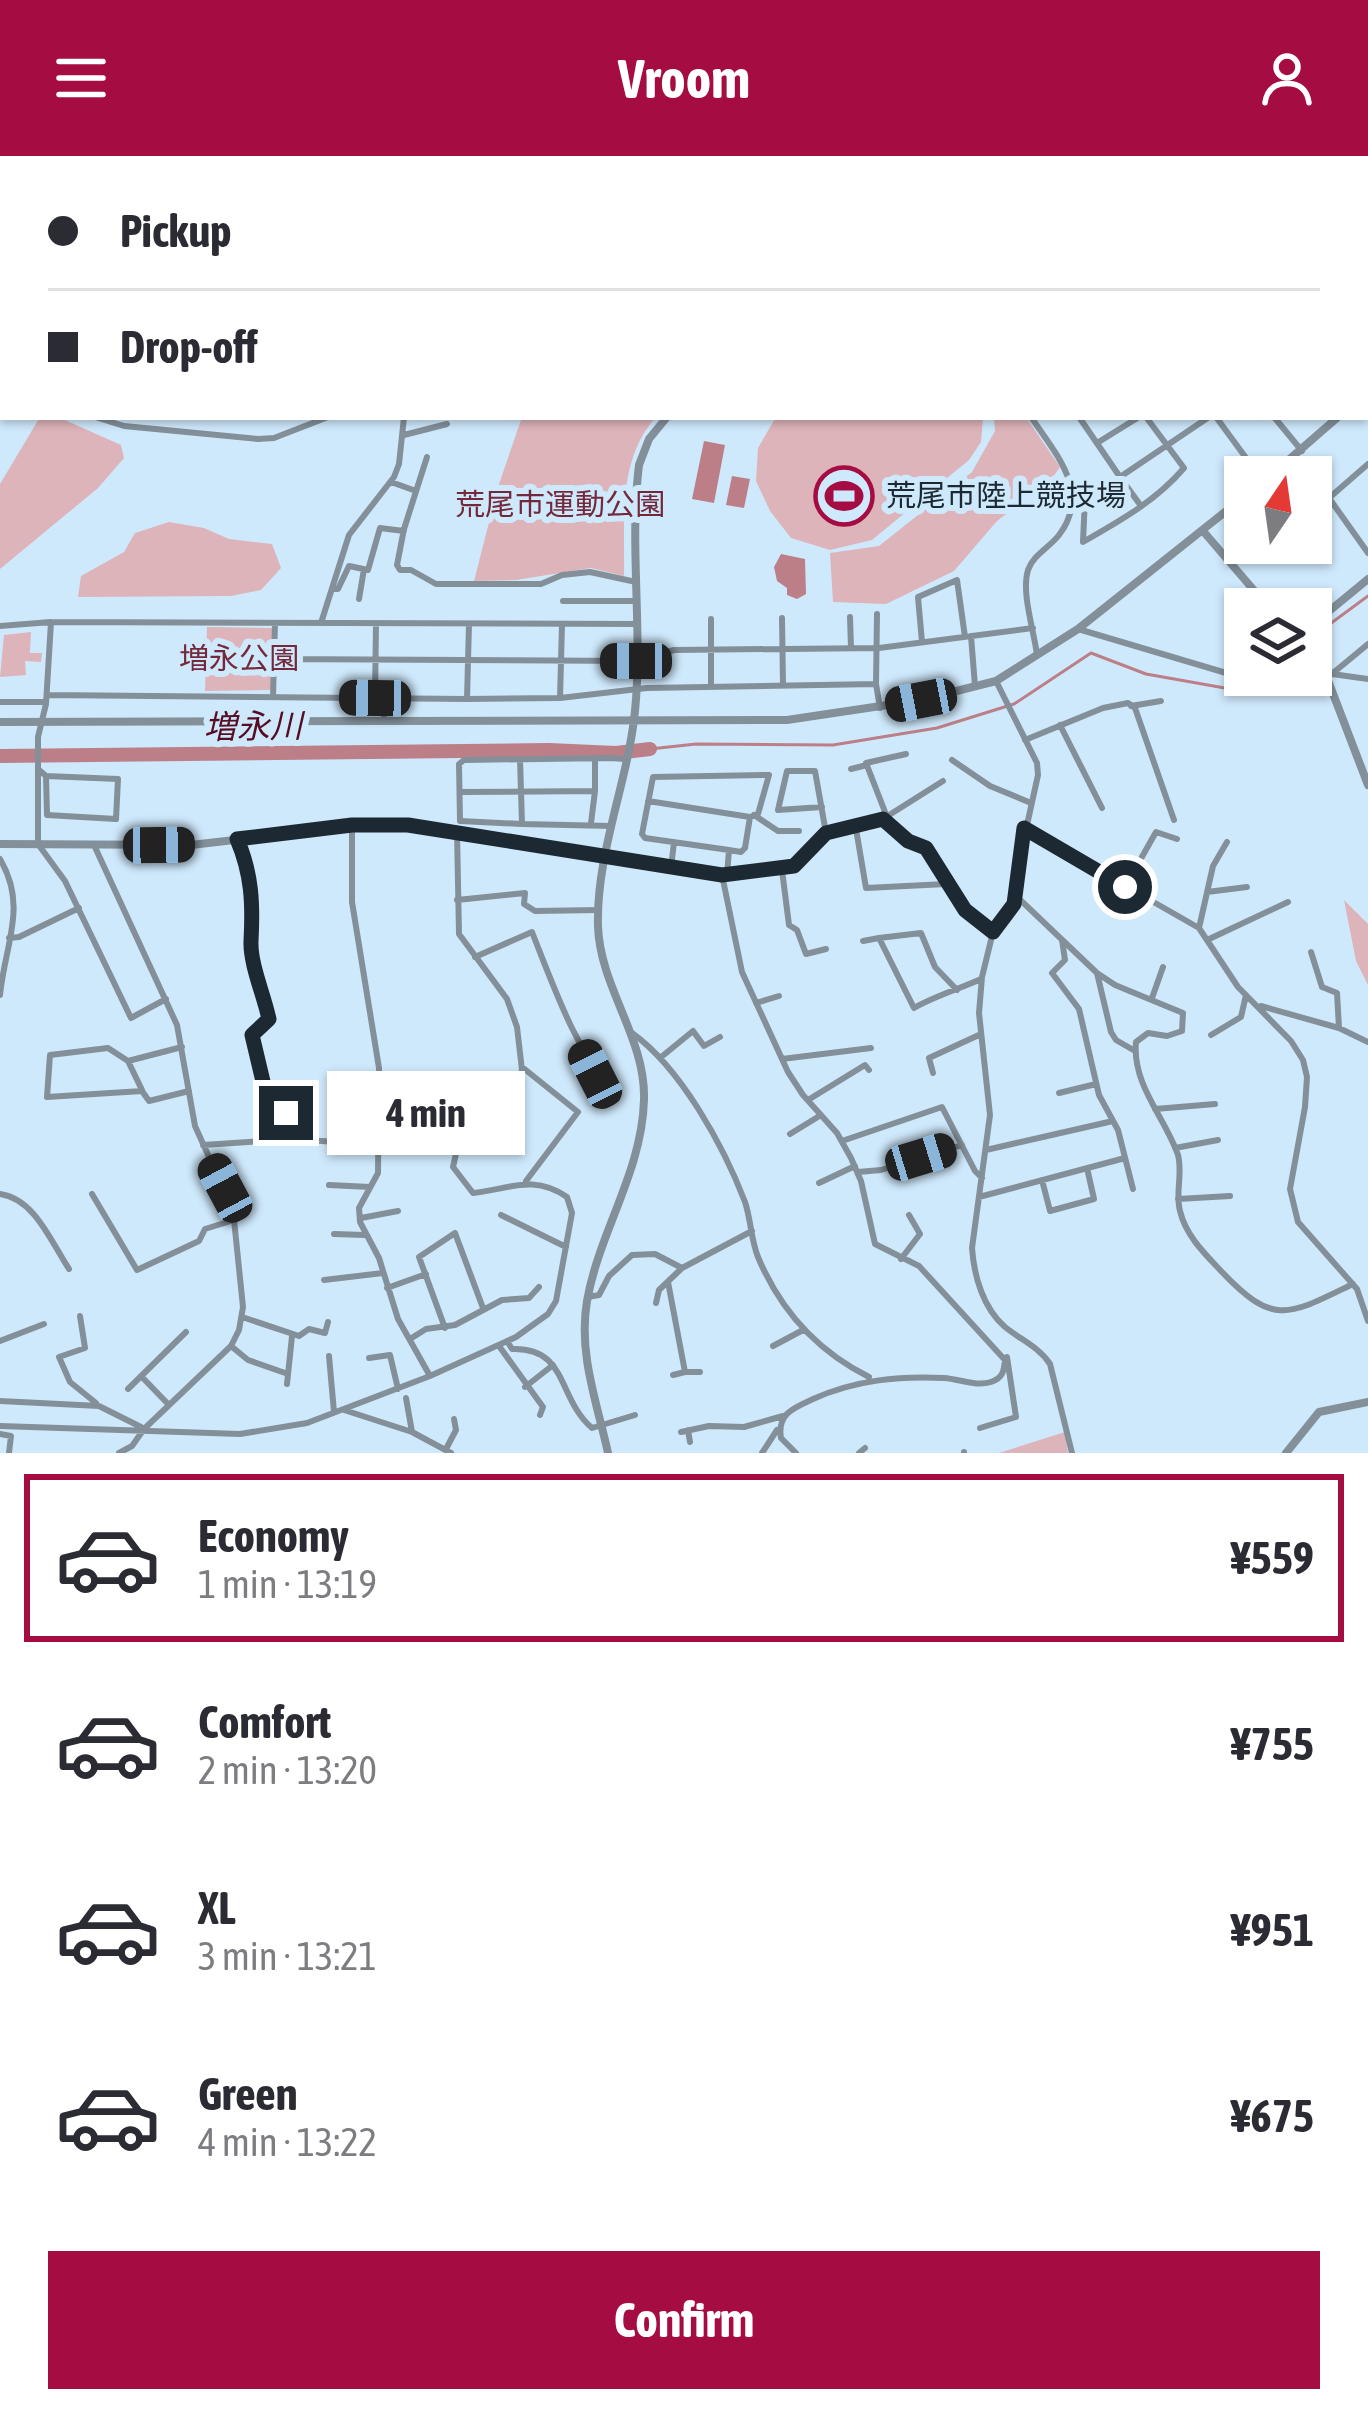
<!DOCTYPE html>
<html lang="en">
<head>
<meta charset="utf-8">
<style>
	body { margin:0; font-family:"Asap Condensed","Noto Sans JP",sans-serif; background:#f2f2f3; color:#2b2b33; height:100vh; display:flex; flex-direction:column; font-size:45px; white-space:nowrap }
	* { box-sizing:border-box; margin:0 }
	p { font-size:39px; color:#7c7c81 }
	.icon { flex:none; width:66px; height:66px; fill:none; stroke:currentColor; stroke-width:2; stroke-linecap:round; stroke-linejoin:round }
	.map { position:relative; height:1297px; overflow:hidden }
	.side { display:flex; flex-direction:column; background:#fff; flex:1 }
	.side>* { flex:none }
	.top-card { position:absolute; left:0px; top:0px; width:1368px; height:264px; box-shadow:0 3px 9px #0004; display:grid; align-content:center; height:264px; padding:0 48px; background:#fff }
	.needle { width:78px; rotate:13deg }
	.tools { position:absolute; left:1224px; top:300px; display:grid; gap:24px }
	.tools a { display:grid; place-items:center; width:108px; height:108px; border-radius:0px; background:#fff; box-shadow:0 3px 9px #0004; font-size:60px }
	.end { position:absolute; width:54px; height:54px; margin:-27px; border:15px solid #1d2932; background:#fff; box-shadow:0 0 0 6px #fff }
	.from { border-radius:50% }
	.bubble { position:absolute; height:84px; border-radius:0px; background:#fff; box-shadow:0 3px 9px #0004; font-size:39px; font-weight:700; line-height:84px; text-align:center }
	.car { position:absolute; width:36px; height:72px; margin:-36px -18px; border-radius:15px; box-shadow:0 0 9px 3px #0007; background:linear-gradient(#222 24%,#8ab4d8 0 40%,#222 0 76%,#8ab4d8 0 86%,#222 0) }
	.top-card b { display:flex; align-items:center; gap:42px; height:114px; font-size:45px }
	.top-card b+b { border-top:3px solid #e1e1e2 }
	.top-card i { width:30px; height:30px; background:#2b2b33 }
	ul { padding:21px 0 0; list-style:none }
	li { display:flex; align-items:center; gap:36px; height:168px; margin:0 24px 18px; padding:0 24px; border:6px solid transparent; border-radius:0px }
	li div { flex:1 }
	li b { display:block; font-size:45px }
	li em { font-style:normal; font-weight:700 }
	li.selected { border-color:#a50c42 }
	li>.icon { width:108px; height:108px; stroke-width:1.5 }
	.action { display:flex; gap:24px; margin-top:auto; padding:24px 48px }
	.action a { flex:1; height:138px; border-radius:0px; background:#a50c42; color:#fff; font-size:48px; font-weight:700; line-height:138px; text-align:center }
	header { display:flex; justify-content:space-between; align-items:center; height:156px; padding:0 48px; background:#a50c42; color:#fff; font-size:54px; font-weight:700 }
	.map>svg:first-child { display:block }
</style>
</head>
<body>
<header><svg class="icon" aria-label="menu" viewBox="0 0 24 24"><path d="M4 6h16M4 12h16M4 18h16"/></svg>Vroom<svg class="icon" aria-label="person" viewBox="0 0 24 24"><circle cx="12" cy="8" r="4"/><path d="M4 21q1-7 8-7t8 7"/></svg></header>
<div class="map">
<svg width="1368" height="1297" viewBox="0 0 1368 1297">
	<rect width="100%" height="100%" fill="#cfe9fc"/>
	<path fill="#ddb4b9" d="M363,0H841L842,2L363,3Z
		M40,261H58L121,289L124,302L98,332L0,413V328Z
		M522,261H656C617,305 625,365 624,420L591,412L516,424L474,425L498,331Z
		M776,261H983V262L981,286L969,304L872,384L830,394L791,382L770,355L756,325L758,292Z
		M994,261H1026L1060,311L1051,324L997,365L954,415L886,448L833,446L830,397L879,390L972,316L995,275Z
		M169,366L204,372L229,383L272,388L281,412L261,434L231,440L78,441L81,420L124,396L135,377Z
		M207,471L274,472L271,534L205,535Z
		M31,476L30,497H42L41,506L25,505L26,519L0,521L4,479Z
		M1344,744L1368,768V829L1356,805Z
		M1065,1276L1068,1297H999Z"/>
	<path fill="#bc7f88" d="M704,285L725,289L714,347L692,343Z
		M732,320L750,323L744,352L726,349Z
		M781,398L805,403L806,438L797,443L787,439V432L777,425L774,411Z"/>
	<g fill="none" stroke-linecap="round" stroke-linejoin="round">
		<path stroke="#bc7f88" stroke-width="3" d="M1311,482L1368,440
			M650,593L696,588L833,589L937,572L1014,548L1091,497L1146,518L1236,534L1269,519"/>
		<path stroke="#bc7f88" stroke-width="14" d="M0,600L549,594L616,597L650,593"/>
		<path stroke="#83909a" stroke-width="6" d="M225,0L233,3
			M357,0V3
			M1047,0L1048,3
			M1163,0V3
			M1257,0V3
			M276,3L277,0
			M665,3V0
			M1077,3L1088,0
			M1365,14L1368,12
			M0,138L3,140
			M0,192L3,191
			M0,206L3,207
			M95,261L124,270L258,283L274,282L328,261
			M1031,261C1055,297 1092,336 1059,379C1050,391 1033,399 1028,414C1021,437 1034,474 1037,499
			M1079,261L1120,321L1209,261
			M1216,261L1260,321
			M1274,261L1302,295
			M404,279L447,268
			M1097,287L1139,261
			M427,301L404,373L397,409L400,414H411L436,428H541L562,419L590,416L636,426
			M1368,308L1329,342L1368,397
			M391,326L416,335
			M1141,350L1120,321L1085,342L1083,386C1120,365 1157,344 1184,312L1146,261
			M332,433H338L349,410L368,414L380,372L404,375
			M359,443L364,413
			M563,445H637
			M850,461L851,492
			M782,462L783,529
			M51,466L46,548L38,581V688L65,725L131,862L166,843
			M321,467L349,379L394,321L399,308L404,261
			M376,467L375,542L384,551V564
			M0,470L51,466L636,468
			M1078,473L1233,519L1245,515
			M971,480L975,530
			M922,486L918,441L957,424L965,481
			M275,503L636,505L674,494L879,492L1033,472
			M1332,518L1368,523
			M1327,522L1368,488
			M996,525L1037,607L1038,619L1016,719L1014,748L993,776L982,821L979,857L990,959L972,1092C974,1120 983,1152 1005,1171C1021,1184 1039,1191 1050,1208L1072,1297
			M876,528L877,458
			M711,530V463
			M47,539L467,543L560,542L647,532L876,528L880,552
			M273,541L275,467
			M560,542L562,468
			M467,543L469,468
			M0,546H46
			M1131,550L1161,545
			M1060,569L1102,652
			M1025,584L1103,552L1128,547L1135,552L1174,664
			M520,603L522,668L460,665L459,608L464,604L610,602L625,603
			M952,604L990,630L1031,647
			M38,613L46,620L118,623L116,663L47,659L46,620
			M851,613L867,609
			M460,636L595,635V603
			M648,645L750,661
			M822,651L778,654L787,615H815L826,677
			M754,659L778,675H799
			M886,661L943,625
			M887,661L866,607L906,598
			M591,667L595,635
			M855,667L866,732L946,728
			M522,668L612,670
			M352,669V746L379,912L378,1017L359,1052L360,1066L379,1102L398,1163L430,1220
			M1024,672L1199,772L1238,831L1291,885L1303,904L1307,921L1305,951L1290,1033L1298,1066L1357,1133L1368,1165
			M237,683L248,709L255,764L252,791L269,863L252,879L265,934L277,936L291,961L293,983
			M94,689L177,869L195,970L233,1054L243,1151L239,1174L231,1190L144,1273L132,1290L119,1297
			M0,703C28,750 5,788 0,839
			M606,703L722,719L782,714L794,710L826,677L883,663L908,685L926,692L965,755L993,776
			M671,712L674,686
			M782,714L789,769L797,774L806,798L826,793
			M722,719L742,816L788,916L803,939L837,977L851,1002L861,1025L875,1088L919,1110L1005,1204C1004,1215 1003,1222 991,1226C976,1231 960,1223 944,1222C898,1220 855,1224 813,1243C793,1252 777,1258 781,1282L796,1297
			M727,719L729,694L741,696L745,692L750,661L758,658L769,619L653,621L642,678L645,682L729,694
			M1125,731L1156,676L1177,683
			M1207,736L1247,731
			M1014,738L1097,817L1111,876L1116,884L1135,895
			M457,744L525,737L524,748L535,755L599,754
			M1199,772L1213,710L1227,686
			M9,782L19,781L79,752
			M1062,784L1065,804L1052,817L1079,853L1099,939L1118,974L1133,1033
			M1207,784L1288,746
			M863,785L879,782
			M1311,796L1322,831L1337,837L1339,872
			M475,801L532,776C555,834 576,895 617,943
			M1097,817L1115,829L1183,857L1182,875L1167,880L1148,877L1136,886C1132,929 1165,961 1178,999C1183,1018 1175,1037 1180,1055C1186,1080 1205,1098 1222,1116C1274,1171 1289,1159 1353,1128
			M957,834L935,811L921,777L879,782L914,852C935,840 959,833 981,823
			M1152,842L1163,811
			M756,847L779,840
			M1261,850L1339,872L1368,886
			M632,877C681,912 724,991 745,1046C751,1064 751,1084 758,1101C781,1156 817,1195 869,1221
			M1211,879L1241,861L1246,839
			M182,891L128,905L108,892L50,899L47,941L142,935L149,945L189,935
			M660,902L693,875L704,890L720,881
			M782,903L871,892
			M128,905L142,934
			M522,911L578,956L526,1025
			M933,917L929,902L981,878
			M1059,937L1096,928
			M808,944L865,909L869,914
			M1155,953L1215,948
			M790,978L821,959
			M842,985L942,951L975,1015L982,1022
			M203,989L293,983L379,989
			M1175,992L1218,984
			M986,994L1113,965
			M858,1016L881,1014L962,989
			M1042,1024L1050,1055L1094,1043L1087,1012
			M819,1027L855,1010
			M329,1029L370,1031
			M0,1038C35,1043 51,1086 69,1113
			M92,1038L137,1114L199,1085L205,1073L234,1064
			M979,1041L1125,1002
			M1178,1043L1230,1040
			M501,1059L566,1091
			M361,1062L398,1055
			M334,1078L364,1079
			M901,1103L920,1078L909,1059
			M324,1124L383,1117
			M668,1126L685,1216L673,1219
			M387,1132L426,1118
			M588,1141L599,1139L609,1120L632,1099L655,1098L682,1112L752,1075
			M656,1147L659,1134L682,1112
			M80,1160L85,1192L59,1201L70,1226L96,1247
			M242,1161L299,1180L309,1173L325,1177L328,1166
			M445,1172L419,1101L455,1077L483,1152
			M410,1183L426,1173L455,1169L502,1144L529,1142L539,1131
			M0,1185L44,1168
			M507,1185L512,1193C568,1191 557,1242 592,1272L635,1259
			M231,1190L248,1204L288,1218
			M499,1190L543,1251L540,1259
			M773,1190L803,1174
			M329,1200L334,1256
			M369,1202L390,1199L398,1233
			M685,1216H700
			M141,1220L169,1249
			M287,1228L292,1180
			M525,1231L553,1209
			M128,1233L186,1176
			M406,1242L412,1276
			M0,1245L99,1250L141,1271
			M344,1254L412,1276L451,1297
			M0,1270L240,1278L307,1267L430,1220L516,1181L548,1158L556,1145L572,1057L567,1041C533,1018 510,1033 473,1037L453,1011L456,998L516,935L522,914L517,871L507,843L459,778L457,676
			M980,1272L1016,1261L1007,1201
			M688,1274L690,1286
			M681,1276L709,1270L744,1271L783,1260
			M0,1278L11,1280L9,1297
			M446,1293L456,1274L454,1263
			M964,1296V1297
			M762,1297L777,1274
			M859,1297L865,1292"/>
		<path stroke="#83909a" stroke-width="8" d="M853,3V0
			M0,19L3,21
			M0,129L3,121
			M1365,236L1368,232
			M1269,321L1338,261
			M1203,375L1270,453
			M1311,470L1368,423
			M1311,503L1327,522L1368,629
			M0,566L787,564L921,544L996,525L1078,473L1245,340
			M0,688L191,689L380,667L606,703
			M608,1297C597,1247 578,1197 587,1145C599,1076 642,1016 644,944C646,882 600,832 598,770C596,697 628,626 635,555C643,474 629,390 639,309L649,283L667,261
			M1286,1297L1319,1256L1368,1246"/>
	</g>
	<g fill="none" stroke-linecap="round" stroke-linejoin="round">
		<path stroke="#1d2932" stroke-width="15" d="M286,957L277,936L265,934L252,879L269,863L268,859C263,837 250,807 251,785C253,748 252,718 237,683L352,669H408L722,719L794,710L826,677L883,663L908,685L926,692L965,754L993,776L1014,748L1024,672L1125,731"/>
	</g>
	<defs>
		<symbol id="stadium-ring" viewBox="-11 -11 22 22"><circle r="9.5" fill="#cfe9fc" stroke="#a50c42" stroke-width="1.5"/><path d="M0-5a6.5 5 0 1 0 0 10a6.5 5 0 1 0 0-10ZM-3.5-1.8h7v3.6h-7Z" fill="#a50c42"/></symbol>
	</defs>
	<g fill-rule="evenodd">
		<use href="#stadium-ring" x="811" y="307" width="66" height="66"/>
	</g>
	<g text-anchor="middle" stroke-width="12" stroke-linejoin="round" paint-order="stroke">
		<g font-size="30" fill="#1d2932" stroke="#cfe9fc" text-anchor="start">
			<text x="886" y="350">荒尾市陸上競技場</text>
		</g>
		<g font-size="30" fill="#74293a" stroke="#cfe9fc">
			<text x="560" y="359">荒尾市運動公園</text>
			<text x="239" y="513">増永公園</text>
		</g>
		<g font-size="33" font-style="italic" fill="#560c22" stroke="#cfe9fc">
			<text transform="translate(253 570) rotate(-1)" y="12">増永川</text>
		</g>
	</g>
</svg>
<div class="tools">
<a><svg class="needle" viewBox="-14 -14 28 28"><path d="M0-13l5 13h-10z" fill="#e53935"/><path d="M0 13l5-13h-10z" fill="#7c7c81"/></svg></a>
<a><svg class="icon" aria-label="layers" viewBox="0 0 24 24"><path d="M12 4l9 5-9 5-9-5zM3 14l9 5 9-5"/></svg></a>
</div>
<i class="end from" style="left:1125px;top:731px"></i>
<i class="end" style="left:286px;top:957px"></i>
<div class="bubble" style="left:327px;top:915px;width:198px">4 min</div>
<i class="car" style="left:636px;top:505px;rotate:270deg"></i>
<i class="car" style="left:375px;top:542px;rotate:271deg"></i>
<i class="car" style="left:921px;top:544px;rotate:259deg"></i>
<i class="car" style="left:159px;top:689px;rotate:89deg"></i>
<i class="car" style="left:595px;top:918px;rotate:333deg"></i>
<i class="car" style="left:921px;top:1001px;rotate:73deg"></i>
<i class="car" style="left:225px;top:1032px;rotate:332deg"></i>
<div class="top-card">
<b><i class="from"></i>Pickup</b>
<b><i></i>Drop-off</b>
</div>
</div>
<section class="side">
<ul>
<li class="selected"><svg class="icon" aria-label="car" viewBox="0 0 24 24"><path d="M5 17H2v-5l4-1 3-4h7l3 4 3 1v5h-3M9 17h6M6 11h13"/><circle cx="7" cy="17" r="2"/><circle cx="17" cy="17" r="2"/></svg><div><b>Economy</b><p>1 min · 13:19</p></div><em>¥559</em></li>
<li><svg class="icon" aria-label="car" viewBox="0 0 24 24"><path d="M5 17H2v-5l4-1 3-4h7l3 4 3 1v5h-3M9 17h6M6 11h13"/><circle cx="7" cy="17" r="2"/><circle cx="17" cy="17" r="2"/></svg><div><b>Comfort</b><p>2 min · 13:20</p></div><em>¥755</em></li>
<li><svg class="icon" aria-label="car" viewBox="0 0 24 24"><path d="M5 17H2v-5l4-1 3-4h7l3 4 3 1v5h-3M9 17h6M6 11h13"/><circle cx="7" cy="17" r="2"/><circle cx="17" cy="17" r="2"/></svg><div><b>XL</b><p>3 min · 13:21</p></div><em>¥951</em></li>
<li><svg class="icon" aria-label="car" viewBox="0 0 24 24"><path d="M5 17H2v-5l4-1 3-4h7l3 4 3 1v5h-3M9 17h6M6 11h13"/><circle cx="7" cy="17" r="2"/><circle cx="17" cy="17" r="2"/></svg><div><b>Green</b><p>4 min · 13:22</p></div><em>¥675</em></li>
</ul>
<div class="action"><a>Confirm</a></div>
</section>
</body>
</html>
